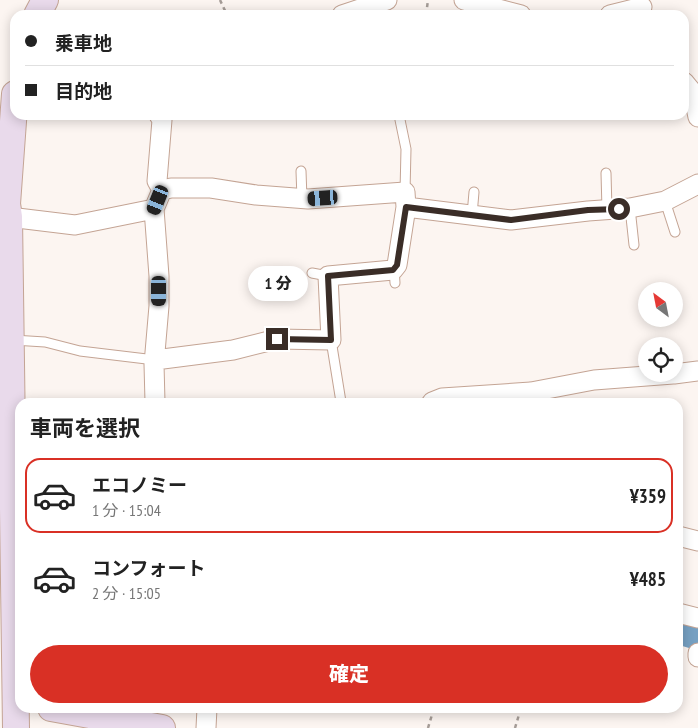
<!DOCTYPE html>
<html lang="ja">
<head>
<meta charset="utf-8">
<style>
	body { margin:0; font-family:"PT Sans Narrow","Noto Sans JP",sans-serif; background:#f6f6f6; color:#222; height:100vh; display:flex; flex-direction:column; font-size:19px; white-space:nowrap }
	* { box-sizing:border-box; margin:0 }
	p { font-size:16px; color:#767676 }
	.icon { flex:none; width:28px; height:28px; fill:none; stroke:currentColor; stroke-width:2; stroke-linecap:round; stroke-linejoin:round }
	.map { position:relative; flex:1; overflow:hidden }
	.drawer { position:absolute; left:15px; top:398px; width:668px; height:315px; display:flex; flex-direction:column; background:#fff; border-radius:15px; box-shadow:0 2px 12px #0003 }
	.drawer>* { flex:none }
	.hud { position:absolute; left:10px; top:10px; width:679px; height:110px; border-radius:15px; box-shadow:0 2px 12px #0003; display:grid; align-content:center; height:110px; padding:0 15px; background:#fff }
	.needle { width:32px; rotate:328deg }
	.tools { position:absolute; left:638px; top:282px; display:grid; gap:10px }
	.tools a { display:grid; place-items:center; width:45px; height:45px; border-radius:50%; background:#fff; box-shadow:0 2px 12px #0003; font-size:25px }
	.end { position:absolute; width:22px; height:22px; margin:-11px; border:6px solid #3a2d27; background:#fff; box-shadow:0 0 0 2px #fff }
	.from { border-radius:50% }
	.bubble { position:absolute; height:35px; border-radius:18px; background:#fff; box-shadow:0 2px 12px #0003; font-size:16px; font-weight:800; line-height:35px; text-align:center }
	.car { position:absolute; width:15px; height:30px; margin:-15px -8px; border-radius:6px; box-shadow:0 0 4px 1px #0007; background:linear-gradient(#222 24%,#8ab4d8 0 40%,#222 0 76%,#8ab4d8 0 86%,#222 0) }
	.hud b { display:flex; align-items:center; gap:18px; height:48px; font-size:19px }
	.hud b+b { border-top:1px solid #e0e0e0 }
	.hud i { width:12px; height:12px; background:#222 }
	ul { padding:0; list-style:none }
	li { display:flex; align-items:center; gap:15px; height:75px; margin:0 10px 8px; padding:0 5px; border:2px solid transparent; border-radius:15px }
	li div { flex:1 }
	li b { display:block; font-size:19px }
	li em { font-style:normal; font-weight:800 }
	li.on { border-color:#d93025 }
	li>.icon { width:45px; height:45px; stroke-width:1.5 }
	h2 { padding:0 15px; font-size:22px; line-height:60px }
	.primary-button { display:flex; gap:10px; margin-top:auto; padding:10px 15px }
	.primary-button a { flex:1; height:58px; border-radius:30px; background:#d93025; color:#fff; font-size:20px; font-weight:800; line-height:58px; text-align:center }
	.map>svg:first-child { display:block }
</style>
</head>
<body>
<div class="map">
<svg width="698" height="728" viewBox="0 0 698 728">
	<rect width="100%" height="100%" fill="#fcf5f1"/>
	<g fill="none" stroke-linecap="round" stroke-linejoin="round">
		<path stroke="#76a0c2" stroke-width="28" d="M678,630L698,636"/>
		<defs>
			<path id="service" d="M399,115L406,149L405,192
				M301,171L302,199
				M606,173L607,210
				M665,201L675,232
				M630,208L634,245
				M472,215L474,192
				M394,268L395,283
				M312,273L328,276
				M13,340L45,342L80,351L155,360
				M331,340L341,402"/>
			<path id="minor" d="M464,0L521,15
				M342,15L387,0
				M610,15L642,7
				M684,82L693,93L698,117
				M159,115L162,120L157,181L162,190
				M9,217L75,225L154,209
				M155,360L233,350L277,339L331,340L328,276L393,270L397,265L406,207
				M674,374L698,371
				M155,402L154,364L159,306V276L154,209L162,190L171,188H211L256,195L308,199L405,192L406,207L511,220L588,211L630,208L665,201L698,184
				M432,402L442,398L531,392L594,380L673,374
				M678,536L698,541
				M678,613L698,618
				M698,653V657
				M206,728L207,708"/>
			<path id="secondary" d="M37,15L45,0
				M15,94L7,204L9,217L16,728
				M51,708L162,728"/>
		</defs>
		<use href="#service" stroke="#c4a494" stroke-width="11"/>
		<use href="#minor" stroke="#c4a494" stroke-width="21"/>
		<use href="#secondary" stroke="#c4a494" stroke-width="28"/>
		<path stroke="#a59c97" stroke-width="2.5" stroke-dasharray="4 4" stroke-linecap="butt" d="M220,0L227,15
			M426,15L428,0
			M678,649L683,651
			M428,728L434,708
			M515,728L521,708"/>
		<use href="#service" stroke="#fff" stroke-width="9"/>
		<use href="#minor" stroke="#fff" stroke-width="19"/>
		<use href="#secondary" stroke="#e9daeb" stroke-width="26"/>
	</g>
	<g fill="none" stroke-linecap="round" stroke-linejoin="round">
		<path stroke="#3a2d27" stroke-width="6" d="M277,339L331,340L328,276L393,270L397,265L406,207L511,220L588,210L619,209"/>
	</g>
</svg>
<div class="tools">
<a><svg class="needle" viewBox="-14 -14 28 28"><path d="M0-13l5 13h-10z" fill="#e53935"/><path d="M0 13l5-13h-10z" fill="#767676"/></svg></a>
<a><svg class="icon" aria-label="locate" viewBox="0 0 24 24"><circle cx="12" cy="12" r="6"/><path d="M12 2v4M12 18v4M2 12h4M18 12h4"/></svg></a>
</div>
<i class="end from" style="left:619px;top:209px"></i>
<i class="end" style="left:277px;top:339px"></i>
<div class="bubble" style="left:248px;top:266px;width:60px">1 分</div>
<i class="car" style="left:323px;top:198px;rotate:266deg"></i>
<i class="car" style="left:158px;top:200px;rotate:202deg"></i>
<i class="car" style="left:159px;top:291px;rotate:180deg"></i>
<div class="hud">
<b><i class="from"></i>乗車地</b>
<b><i></i>目的地</b>
</div>
<section class="drawer">
<h2>車両を選択</h2>
<ul>
<li class="on"><svg class="icon" aria-label="car" viewBox="0 0 24 24"><path d="M5 17H2v-5l4-1 3-4h7l3 4 3 1v5h-3M9 17h6M6 11h13"/><circle cx="7" cy="17" r="2"/><circle cx="17" cy="17" r="2"/></svg><div><b>エコノミー</b><p>1 分 · 15:04</p></div><em>¥359</em></li>
<li><svg class="icon" aria-label="car" viewBox="0 0 24 24"><path d="M5 17H2v-5l4-1 3-4h7l3 4 3 1v5h-3M9 17h6M6 11h13"/><circle cx="7" cy="17" r="2"/><circle cx="17" cy="17" r="2"/></svg><div><b>コンフォート</b><p>2 分 · 15:05</p></div><em>¥485</em></li>
</ul>
<div class="primary-button"><a>確定</a></div>
</section>
</div>
</body>
</html>
